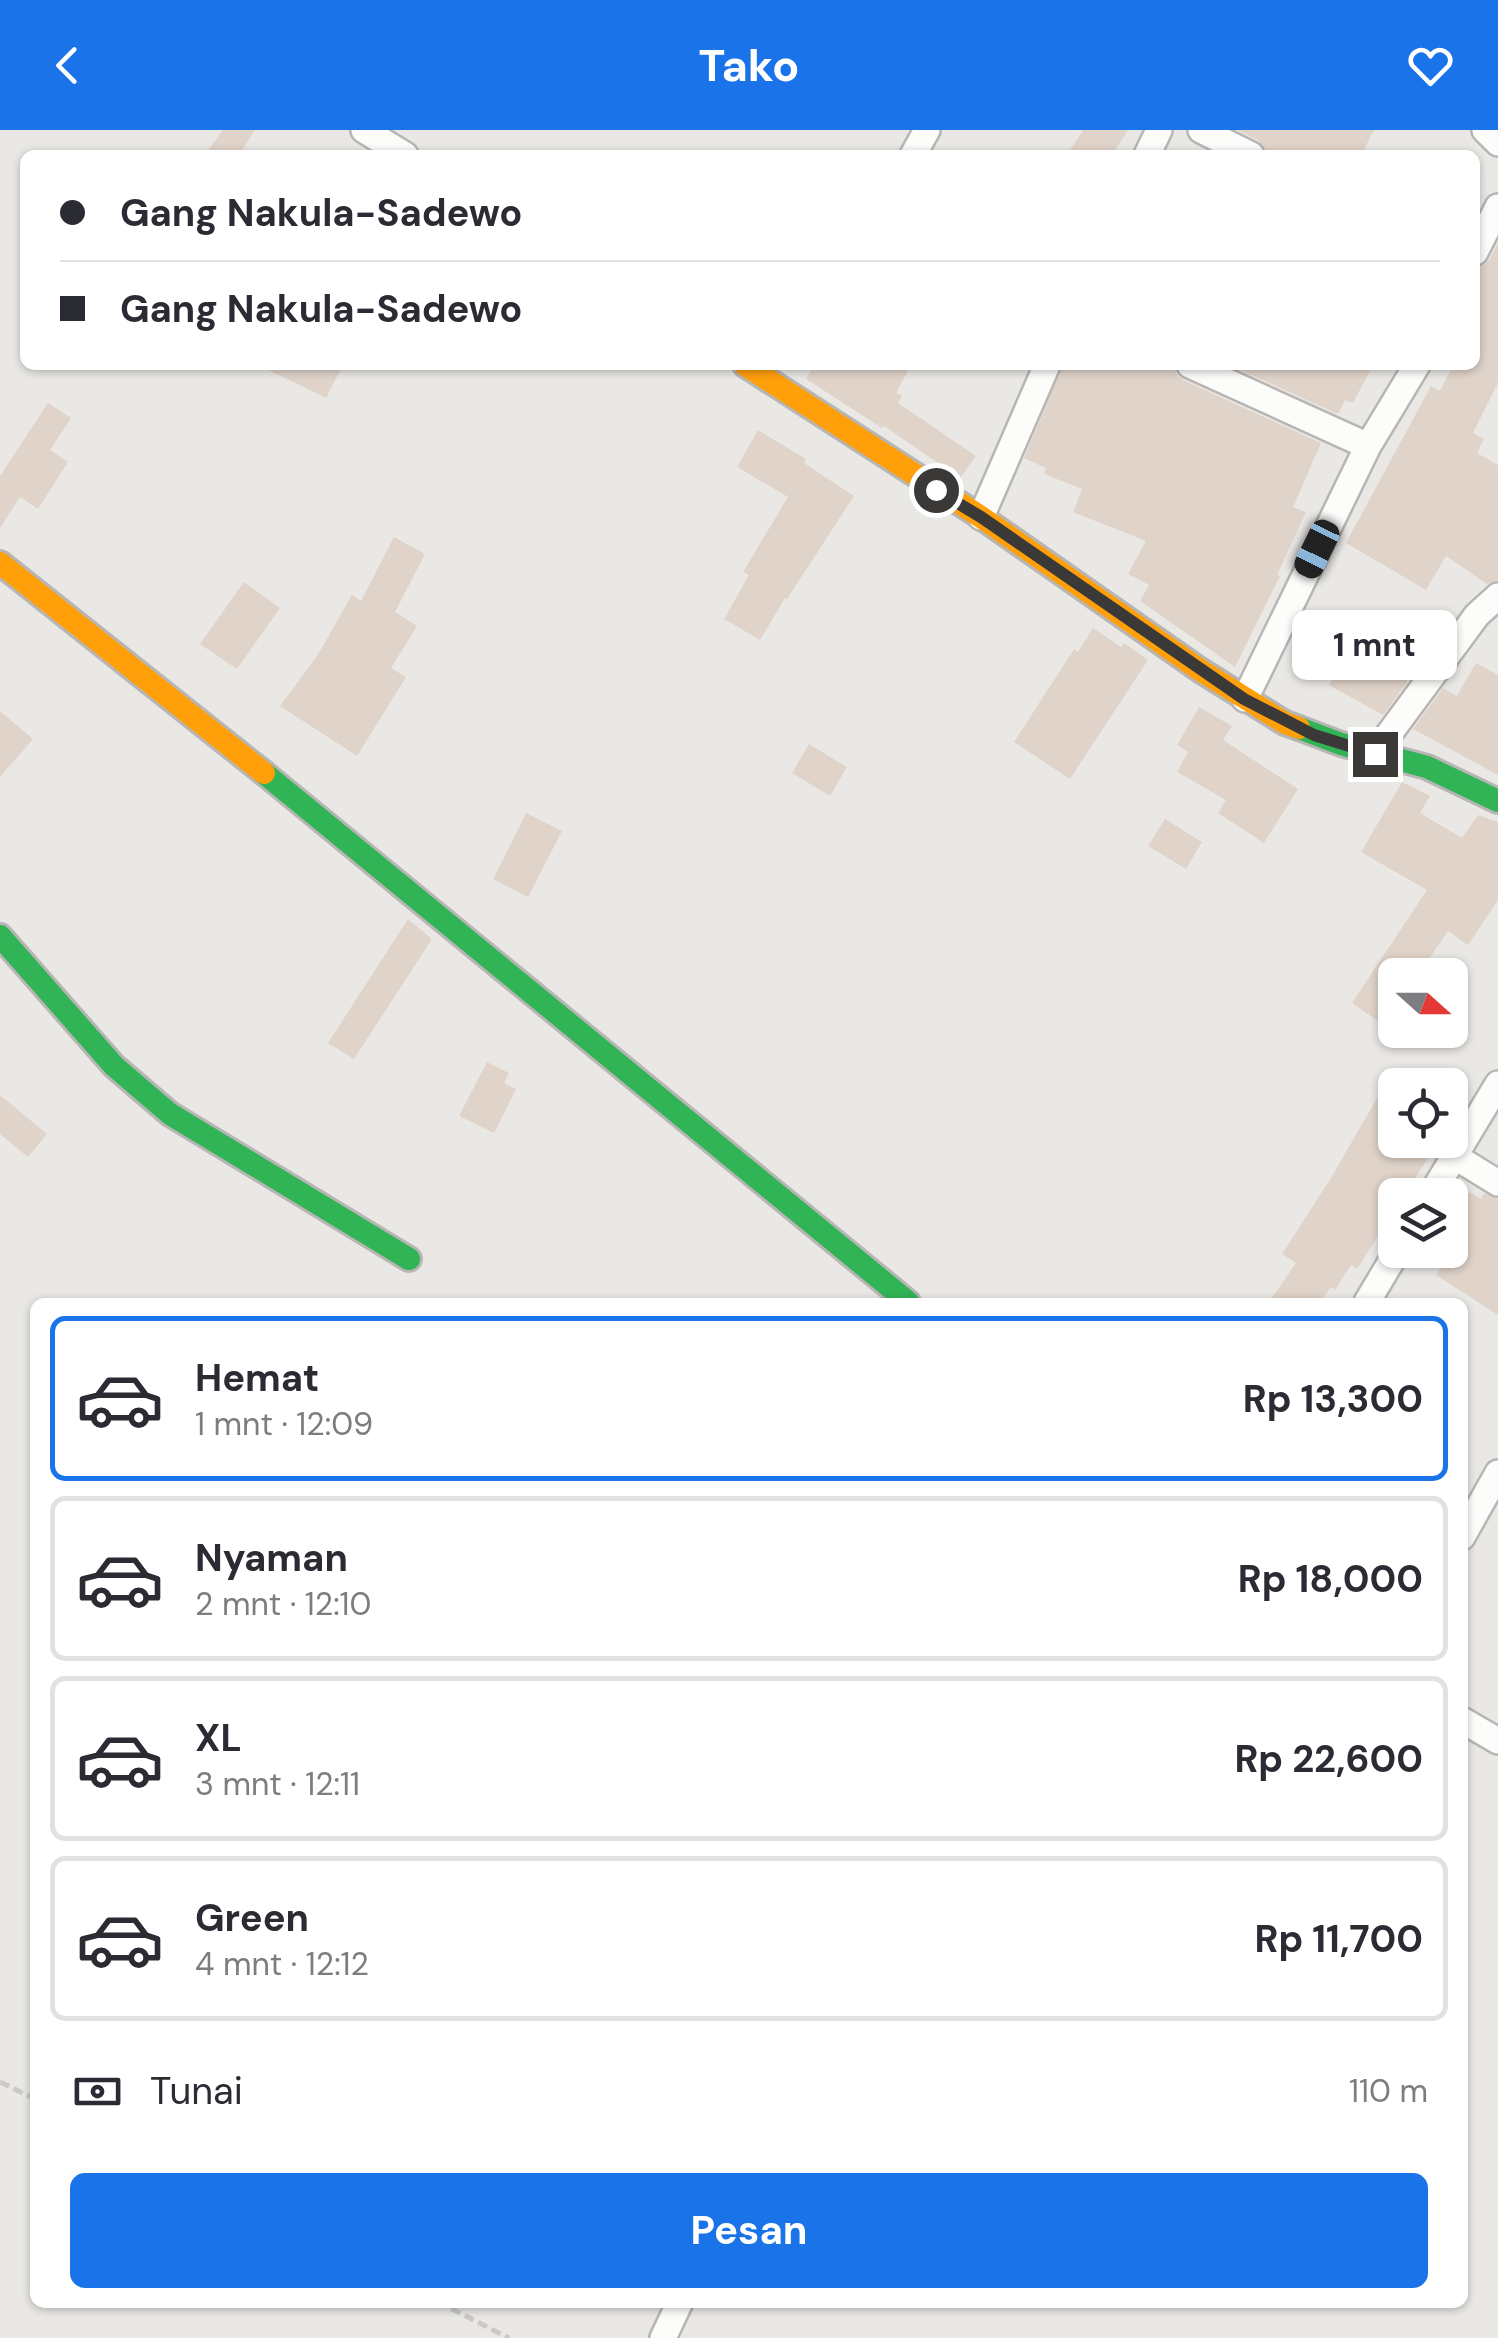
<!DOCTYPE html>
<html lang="id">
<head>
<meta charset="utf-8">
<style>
	body { margin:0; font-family:"DM Sans",sans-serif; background:#f7f7f7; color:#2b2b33; height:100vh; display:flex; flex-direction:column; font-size:38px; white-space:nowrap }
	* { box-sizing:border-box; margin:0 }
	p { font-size:32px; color:#7c7c81 }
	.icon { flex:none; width:55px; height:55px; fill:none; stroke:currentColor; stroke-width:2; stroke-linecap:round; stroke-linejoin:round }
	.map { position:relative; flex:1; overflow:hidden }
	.panel { position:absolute; left:30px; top:1168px; width:1438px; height:1010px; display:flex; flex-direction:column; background:#fff; border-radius:15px; box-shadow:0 2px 8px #0004 }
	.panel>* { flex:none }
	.banner { position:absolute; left:20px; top:20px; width:1460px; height:220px; border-radius:15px; box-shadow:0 2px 8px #0004; display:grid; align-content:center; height:220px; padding:0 40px; background:#fff }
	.needle { width:65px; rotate:111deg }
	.fabs { position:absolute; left:1378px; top:828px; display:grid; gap:20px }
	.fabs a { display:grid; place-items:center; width:90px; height:90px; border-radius:15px; background:#fff; box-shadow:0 2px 8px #0004; font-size:50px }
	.end { position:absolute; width:45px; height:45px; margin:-22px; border:12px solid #3b3937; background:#fff; box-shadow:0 0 0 5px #fff }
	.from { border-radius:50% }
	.bubble { position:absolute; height:70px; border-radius:15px; background:#fff; box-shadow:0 2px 8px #0004; font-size:32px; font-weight:700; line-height:70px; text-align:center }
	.car { position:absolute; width:30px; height:60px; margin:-30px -15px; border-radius:12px; box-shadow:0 0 8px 2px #0007; background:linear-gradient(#222 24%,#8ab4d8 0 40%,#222 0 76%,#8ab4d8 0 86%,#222 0) }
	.banner b { display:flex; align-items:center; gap:35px; height:95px; font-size:38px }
	.banner b+b { border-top:2px solid #e1e1e2 }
	.banner i { width:25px; height:25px; background:#2b2b33 }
	ul { padding:18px 0 0; list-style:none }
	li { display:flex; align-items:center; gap:30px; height:165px; margin:0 20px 15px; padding:0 20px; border:5px solid #e1e1e2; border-radius:15px }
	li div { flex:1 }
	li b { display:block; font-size:38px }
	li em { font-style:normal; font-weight:700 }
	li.selected { border-color:#1a73e8 }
	li>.icon { width:90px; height:90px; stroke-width:1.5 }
	.pay { display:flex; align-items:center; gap:25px; height:110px; padding:0 40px; font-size:38px }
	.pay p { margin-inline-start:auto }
	.action { display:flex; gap:20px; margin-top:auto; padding:20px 40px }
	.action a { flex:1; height:115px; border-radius:15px; background:#1a73e8; color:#fff; font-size:40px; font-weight:700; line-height:115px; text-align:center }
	header { display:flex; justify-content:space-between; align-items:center; height:130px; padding:0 40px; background:#1a73e8; color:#fff; font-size:45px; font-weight:700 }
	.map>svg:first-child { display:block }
</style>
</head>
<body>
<header><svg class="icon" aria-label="back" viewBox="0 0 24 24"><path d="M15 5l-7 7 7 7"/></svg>Tako<svg class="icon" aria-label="heart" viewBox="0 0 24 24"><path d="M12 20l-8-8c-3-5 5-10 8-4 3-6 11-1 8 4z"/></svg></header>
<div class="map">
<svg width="1498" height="2208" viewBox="0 0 1498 2208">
	<rect width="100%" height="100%" fill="#eae8e5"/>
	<path fill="#e0d3c9" d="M223,0H255L239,25H205Z
		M1083,0H1128L1112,25H1067Z
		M1237,0H1374L1361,25H1267L1259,11Z
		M1498,113V253L1473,303L1484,309L1477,323L1498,335V450L1487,454L1446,426L1426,460L1346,413L1431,256L1440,261L1453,235H1475V139L1489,130Z
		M258,235H343L326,268Z
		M814,235H911L896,263L902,266L898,273L976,326L960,348L884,296L882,298L806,249Z
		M1063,235H1174L1176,244L1183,250L1321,313L1293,377L1306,382L1277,445L1280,446L1235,537L1140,471L1149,455L1128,444L1146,411L1073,382L1082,359L1044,344L1046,338L1024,328Z
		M1229,235H1373L1353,273L1345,270L1338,284Z
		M48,273L71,288L50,320L68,332L38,379L20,367L0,398V346Z
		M758,300L806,329L804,333L854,366L787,469L785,468L760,510L724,489L749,445L743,442L788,367L737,337Z
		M394,407L425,424L395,482L417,496L391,538L406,547L357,626L280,576L317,526L352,465L361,471Z
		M244,452L280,478L237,539L200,514Z
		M1093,498L1121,517L1124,513L1148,530L1070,649L1014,612L1074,519L1078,522Z
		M1348,519L1408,551L1383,585L1329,555Z
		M1476,533L1498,545V645L1413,599L1443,558L1457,566Z
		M1199,577L1232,596L1223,610L1298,659L1264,713L1218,683L1226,670L1177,642L1188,622L1177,615Z
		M0,581L33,609L0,647Z
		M809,614L847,637L830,666L792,643Z
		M1402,652L1430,666L1420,683L1462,708L1478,685L1498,692V770L1468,815L1448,801L1418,845H1395V880L1385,896L1352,873L1427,760L1361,722Z
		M526,683L562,701L528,767L493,749Z
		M1165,689L1202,712L1186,739L1148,716Z
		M408,789L432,809L354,929L328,913Z
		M487,932L509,943L504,953L516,959L494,1003L459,986Z
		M1395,937V1010H1440L1404,1065H1395V1079L1357,1139L1351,1135L1335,1160L1331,1157L1320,1172H1269L1296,1133L1282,1124L1331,1048Z
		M0,965L47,1004L28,1027L0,1004Z
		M1469,1062L1481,1069L1484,1063L1498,1069V1185L1436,1145L1465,1102L1461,1099L1467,1091L1456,1084Z"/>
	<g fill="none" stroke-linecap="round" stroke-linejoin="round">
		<defs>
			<path id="street" d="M364,0L405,25
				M1201,0L1251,25
				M1485,0L1498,13
				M913,25L927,0
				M1147,25L1159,0
				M1475,122L1498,77
				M1190,235L1368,316
				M981,387L1047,235
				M1245,569L1368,316L1417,235
				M1375,623L1477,485L1498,466
				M1454,1026L1498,1053
				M1431,1065L1498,954
				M1367,1172L1398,1120
				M1462,1407L1498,1343
				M1462,1590L1498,1611
				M663,2208L680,2172"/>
			<path id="fast" d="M1299,598L1341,614L1427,637L1498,671
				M264,643L908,1172
				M0,806L114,936L170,984L409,1129"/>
			<path id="slow" d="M745,235L981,387L1200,540L1285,593L1299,598
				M0,433L264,643"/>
		</defs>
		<use href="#street" stroke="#b8b6b4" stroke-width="30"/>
		<use href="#fast" stroke="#b8b6b4" stroke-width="28"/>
		<use href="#slow" stroke="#b8b6b4" stroke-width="28"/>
		<path stroke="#cac9c7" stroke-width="5" stroke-dasharray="10 5" stroke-linecap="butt" d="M0,1952L35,1969
			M438,2172L509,2208"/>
		<use href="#street" stroke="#fcfcfb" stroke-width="25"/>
		<use href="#fast" stroke="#30b455" stroke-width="22"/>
		<use href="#slow" stroke="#ff9f0a" stroke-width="22"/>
	</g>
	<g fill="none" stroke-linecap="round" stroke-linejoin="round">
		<path stroke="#3b3937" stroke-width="12" d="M936,360L981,387L1244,569L1314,605L1375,624"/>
	</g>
</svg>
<div class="fabs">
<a><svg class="needle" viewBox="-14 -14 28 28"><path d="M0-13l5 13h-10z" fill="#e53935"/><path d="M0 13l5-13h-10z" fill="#7c7c81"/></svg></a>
<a><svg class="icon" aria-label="locate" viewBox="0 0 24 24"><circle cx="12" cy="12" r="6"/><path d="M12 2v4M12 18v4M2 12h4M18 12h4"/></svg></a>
<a><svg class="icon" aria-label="layers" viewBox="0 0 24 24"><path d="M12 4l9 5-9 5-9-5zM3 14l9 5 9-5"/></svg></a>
</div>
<i class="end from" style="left:936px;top:360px"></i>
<i class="end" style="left:1375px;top:624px"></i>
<div class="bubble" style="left:1292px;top:480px;width:165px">1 mnt</div>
<i class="car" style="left:1317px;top:419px;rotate:206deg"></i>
<div class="banner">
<b><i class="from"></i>Gang Nakula-Sadewo</b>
<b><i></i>Gang Nakula-Sadewo</b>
</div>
<section class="panel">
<ul>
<li class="selected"><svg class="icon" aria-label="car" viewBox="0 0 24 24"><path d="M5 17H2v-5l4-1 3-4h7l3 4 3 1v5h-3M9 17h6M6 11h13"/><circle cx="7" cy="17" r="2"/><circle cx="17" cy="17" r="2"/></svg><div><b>Hemat</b><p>1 mnt · 12:09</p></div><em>Rp 13,300</em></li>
<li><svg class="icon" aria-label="car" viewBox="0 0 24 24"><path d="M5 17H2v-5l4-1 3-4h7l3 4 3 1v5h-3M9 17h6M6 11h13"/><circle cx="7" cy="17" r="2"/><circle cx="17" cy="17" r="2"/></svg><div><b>Nyaman</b><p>2 mnt · 12:10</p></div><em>Rp 18,000</em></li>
<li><svg class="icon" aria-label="car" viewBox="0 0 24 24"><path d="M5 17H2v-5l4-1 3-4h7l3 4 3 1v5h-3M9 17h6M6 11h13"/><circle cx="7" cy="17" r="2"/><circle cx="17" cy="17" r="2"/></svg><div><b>XL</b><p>3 mnt · 12:11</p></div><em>Rp 22,600</em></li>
<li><svg class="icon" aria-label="car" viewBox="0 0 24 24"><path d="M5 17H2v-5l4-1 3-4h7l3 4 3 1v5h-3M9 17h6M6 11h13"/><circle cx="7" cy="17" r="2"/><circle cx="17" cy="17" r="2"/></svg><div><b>Green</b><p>4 mnt · 12:12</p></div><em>Rp 11,700</em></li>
</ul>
<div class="pay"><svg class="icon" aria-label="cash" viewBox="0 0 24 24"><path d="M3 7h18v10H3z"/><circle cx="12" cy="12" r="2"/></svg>Tunai<p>110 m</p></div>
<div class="action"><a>Pesan</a></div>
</section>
</div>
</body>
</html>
